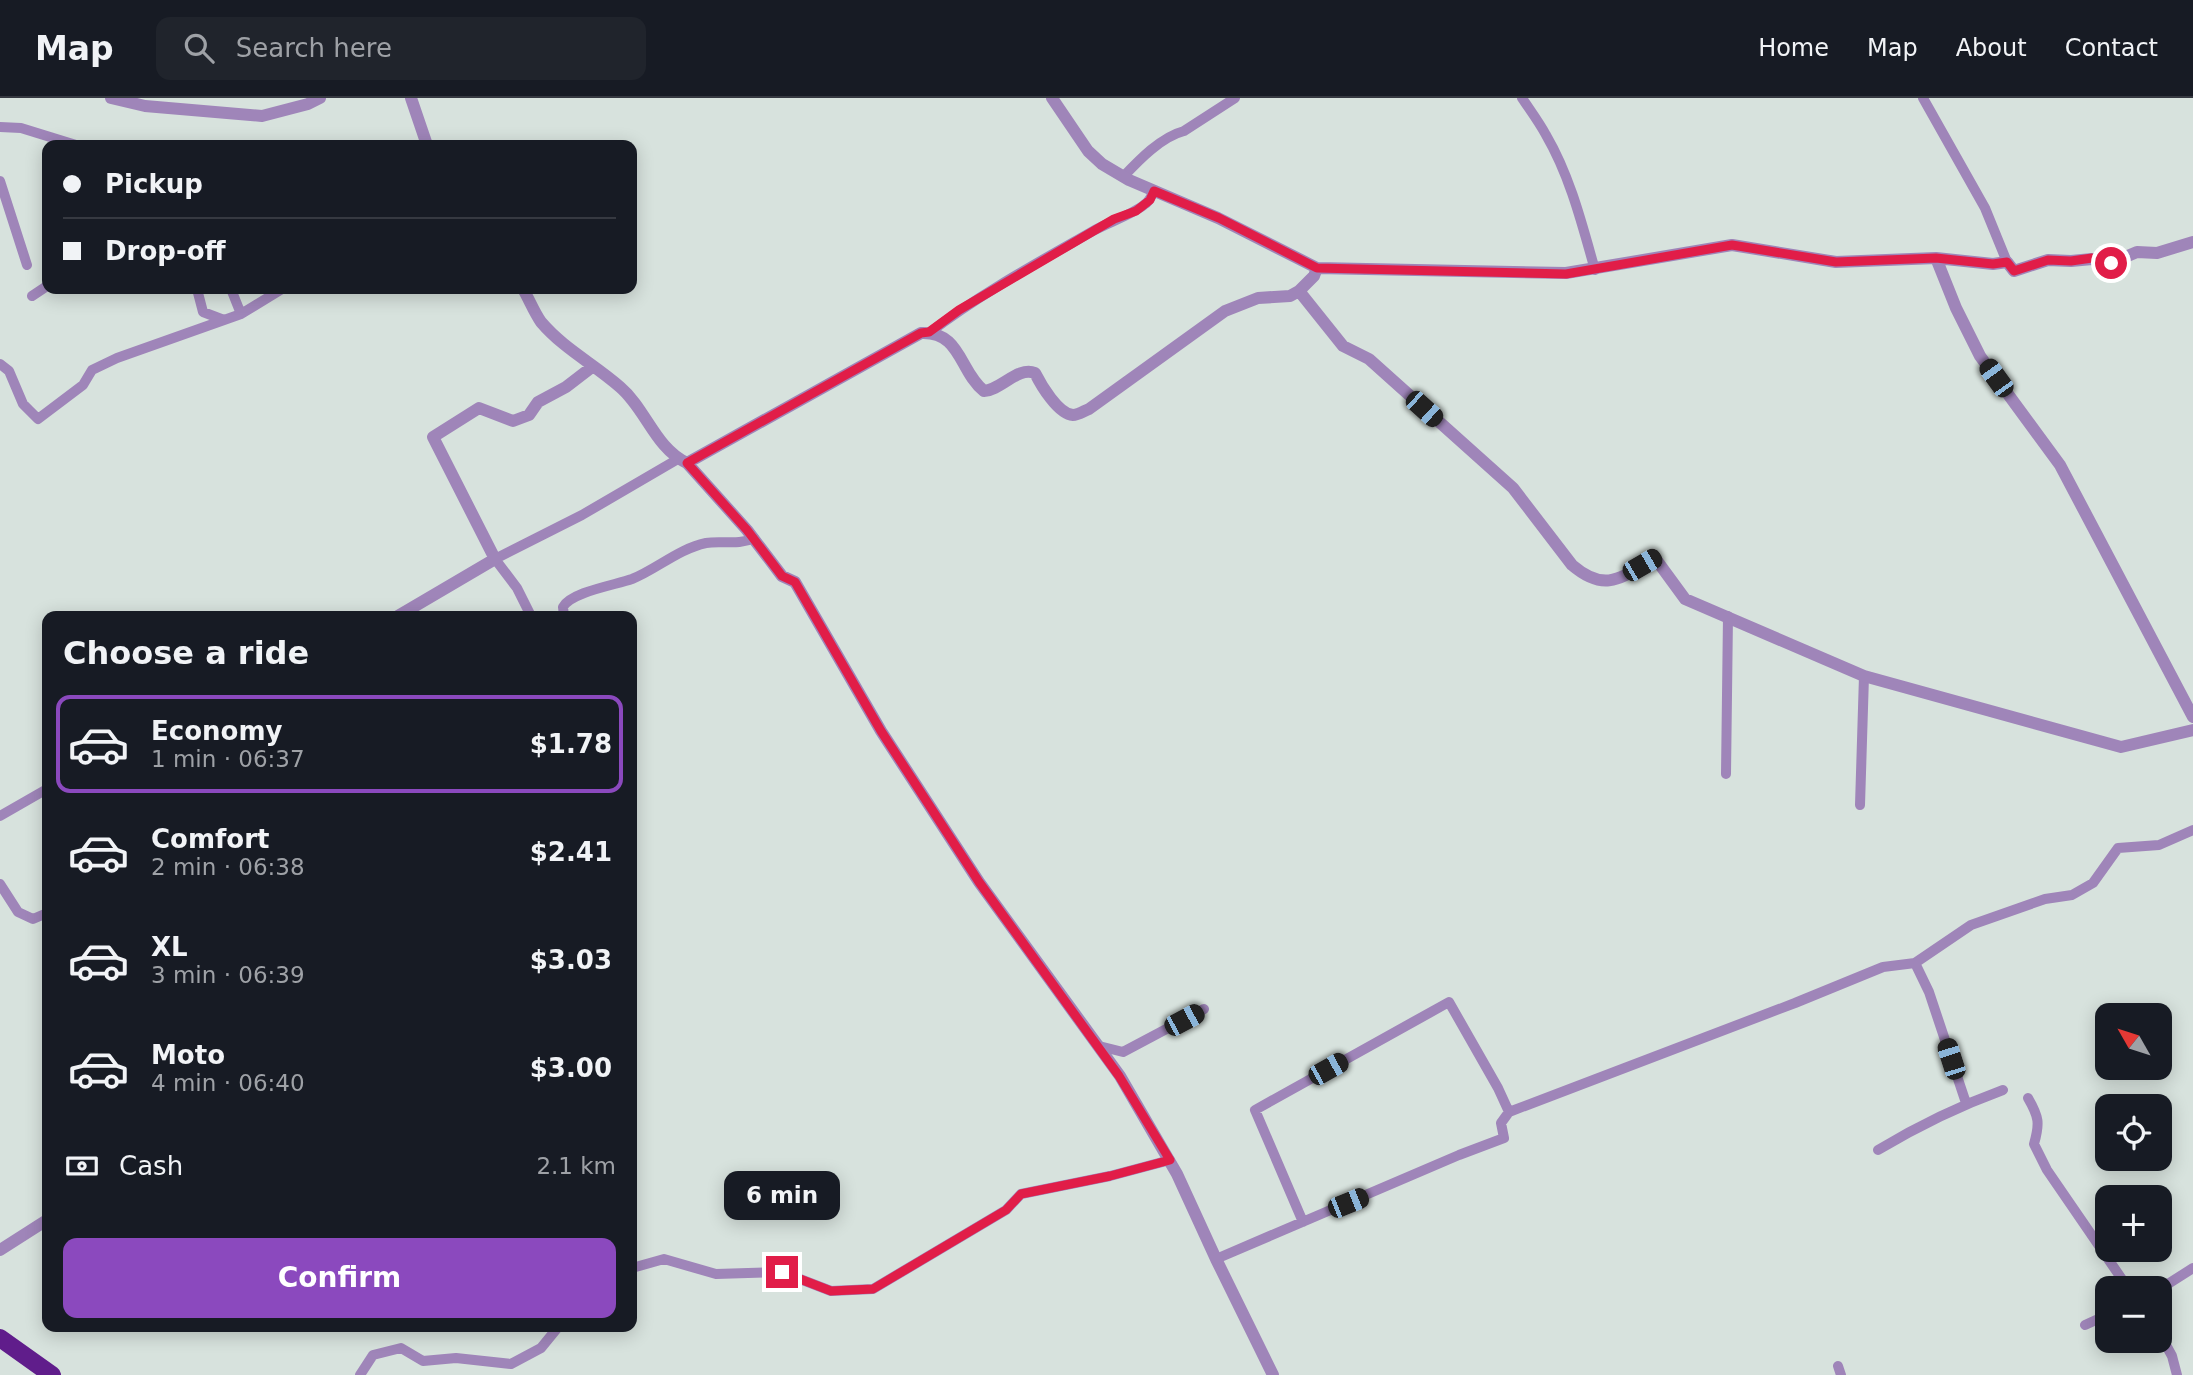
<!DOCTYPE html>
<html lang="en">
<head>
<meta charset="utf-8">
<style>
	body { margin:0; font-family:"DejaVu Sans",sans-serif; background:#20242c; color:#f1f3f6; height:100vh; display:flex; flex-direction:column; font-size:26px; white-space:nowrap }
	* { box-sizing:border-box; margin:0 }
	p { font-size:23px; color:#9ea1a6 }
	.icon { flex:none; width:38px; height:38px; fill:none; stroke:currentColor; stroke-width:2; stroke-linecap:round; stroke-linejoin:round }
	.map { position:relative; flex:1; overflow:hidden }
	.drawer { position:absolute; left:42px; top:513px; width:595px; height:721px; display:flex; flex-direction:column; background:#171b24; border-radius:14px; box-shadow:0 4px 18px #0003 }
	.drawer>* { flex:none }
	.hud { position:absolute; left:42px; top:42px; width:595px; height:154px; border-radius:14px; box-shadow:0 4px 18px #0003; display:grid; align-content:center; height:154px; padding:0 21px; background:#171b24 }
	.needle { width:46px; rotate:309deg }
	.buttons { position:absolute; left:2095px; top:905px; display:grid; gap:14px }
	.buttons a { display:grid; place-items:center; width:77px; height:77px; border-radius:14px; background:#171b24; box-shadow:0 4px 18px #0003; font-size:35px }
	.end { position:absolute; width:32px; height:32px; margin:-16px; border:9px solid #e11d48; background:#fff; box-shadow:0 0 0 4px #fff }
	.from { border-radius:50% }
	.bubble { position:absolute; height:49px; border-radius:14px; background:#171b24; box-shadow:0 4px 18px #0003; font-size:23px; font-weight:800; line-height:49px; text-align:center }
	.car { position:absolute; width:21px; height:42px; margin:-21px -10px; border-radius:9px; box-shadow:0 0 5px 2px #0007; background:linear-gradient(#222 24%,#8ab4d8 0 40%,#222 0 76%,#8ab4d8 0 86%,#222 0) }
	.hud b { display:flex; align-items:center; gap:24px; height:66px; font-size:26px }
	.hud b+b { border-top:2px solid #363941 }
	.hud i { width:18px; height:18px; background:#f1f3f6 }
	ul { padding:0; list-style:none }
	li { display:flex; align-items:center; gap:21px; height:98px; margin:0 14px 10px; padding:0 7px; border:4px solid transparent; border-radius:14px }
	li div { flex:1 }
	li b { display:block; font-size:26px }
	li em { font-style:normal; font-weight:800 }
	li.active { border-color:#8b49be }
	li>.icon { width:63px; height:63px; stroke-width:1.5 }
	h2 { padding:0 21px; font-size:32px; line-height:84px }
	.pay { display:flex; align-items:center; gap:18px; height:77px; padding:0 21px; font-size:26px }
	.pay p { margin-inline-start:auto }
	.primary-button { display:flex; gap:14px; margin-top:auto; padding:14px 21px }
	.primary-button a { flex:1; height:80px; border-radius:14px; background:#8b49be; color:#fff; font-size:28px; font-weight:800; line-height:80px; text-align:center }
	header { display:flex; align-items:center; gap:42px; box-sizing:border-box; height:98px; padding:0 35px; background:#171b24; border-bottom:2px solid #363941 }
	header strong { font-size:33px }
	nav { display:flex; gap:38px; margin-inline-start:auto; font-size:24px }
	.search { width:490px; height:63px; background:#20242c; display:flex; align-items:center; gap:18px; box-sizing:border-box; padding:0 24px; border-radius:14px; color:#9ea1a6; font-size:26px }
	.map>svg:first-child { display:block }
</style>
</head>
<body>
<header>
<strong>Map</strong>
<div class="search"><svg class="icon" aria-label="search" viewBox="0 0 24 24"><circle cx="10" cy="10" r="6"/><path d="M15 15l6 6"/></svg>Search here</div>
<nav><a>Home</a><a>Map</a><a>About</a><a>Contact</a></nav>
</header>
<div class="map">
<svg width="2193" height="1277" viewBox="0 0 2193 1277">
	<rect width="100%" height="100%" fill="#d7e2dd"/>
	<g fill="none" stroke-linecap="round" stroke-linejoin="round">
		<path stroke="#9f85b9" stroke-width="10" d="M1522,0C1530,12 1539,24 1546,37C1570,78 1582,126 1595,172
			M1923,0L1985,110L2007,164
			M0,29L21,30L76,47
			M1123,79C1139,62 1161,39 1184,33L1235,0
			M0,83L27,167
			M197,191L203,214L224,222
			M231,191L241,216
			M32,198L47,188
			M929,235C980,196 1037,165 1093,133C1109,124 1132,117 1145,106C1150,103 1151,98 1154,93
			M0,266L9,273L23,306L38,321L83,287L92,272L117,260L241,216L282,191
			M531,518L517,490L495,461L582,417L678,361
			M564,518L563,509C571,494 615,487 632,481C657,471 678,451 706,445C722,442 738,448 754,440
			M1726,676L1728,518
			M1860,707L1864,578
			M0,718L47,691
			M0,786L18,814L33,821L47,815
			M1915,865L1929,894L1966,1005
			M1099,948L1123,954L1204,911
			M2028,1000C2039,1019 2040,1025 2034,1046L2047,1072L2128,1190
			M1878,1052C1918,1028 1959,1008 2003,992
			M1303,1124L1255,1012L1449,904L1498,990L1509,1014
			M1216,1161L1459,1057L1504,1040L1501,1025L1509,1014L1795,905L1883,869L1915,865L1971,827L2045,801L2072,797L2093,785L2118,750L2159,747L2193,732
			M632,1170L664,1161L716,1176L782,1174L831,1193L873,1191L1006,1112L1021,1096L1110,1078L1170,1062
			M2160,1191L2193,1170
			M2085,1227L2107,1217
			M2160,1236L2172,1258L2177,1277
			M1838,1268L1841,1277
			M360,1277L373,1257L401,1250L423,1263L456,1260L511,1266L541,1250L559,1228"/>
		<path stroke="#9f85b9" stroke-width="12" d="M111,0L145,8L262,18L308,6L320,0
			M411,0L427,47
			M1052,0L1088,53L1102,66L1129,82L1218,120L1317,170L1566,175L1732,147L1836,164L1936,160L1993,166L2007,164L2014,173L2048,162L2071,163L2092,161L2111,165L2137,154L2157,155L2193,144
			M1936,160L1956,210L1980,258L2060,367L2193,619
			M523,191C529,201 534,214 541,224C564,251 594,266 620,289C646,311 655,350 687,365L747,432L782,478L795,484L881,633L979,784L1120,978L1177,1076L1216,1161L1273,1277
			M1299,193L1343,248L1369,261L1513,390L1572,467C1606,496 1622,479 1655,460L1685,501L1864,578L2121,649L2193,632
			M687,365L921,235C961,233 959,273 984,293C1001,292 1018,268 1035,275C1041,287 1058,316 1073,317C1078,317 1084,313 1089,311L1225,213L1258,200L1290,198L1299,193L1314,178L1317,170
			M398,518L495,461L433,339L479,310L513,323L529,317L538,304L566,289L592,269
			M0,1152L47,1122"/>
		<path stroke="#601d8b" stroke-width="18" d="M0,1240L52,1277"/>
	</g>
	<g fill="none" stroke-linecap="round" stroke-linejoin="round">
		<path stroke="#e11d48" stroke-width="9" d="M782,1174L831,1193L873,1191L1006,1112L1021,1096L1110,1078L1170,1062L1119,978L979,784L881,633L795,484L782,478L747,432L687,365L921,235L929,234L959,212L1114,121L1136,113L1150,102L1154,93L1219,120L1317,170L1566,176L1732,147L1836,164L1936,160L1993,166L2007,164L2014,173L2048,162L2071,163L2092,160L2111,165"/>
	</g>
</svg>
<div class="buttons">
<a><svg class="needle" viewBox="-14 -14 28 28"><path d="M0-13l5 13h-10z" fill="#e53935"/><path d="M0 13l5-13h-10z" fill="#9ea1a6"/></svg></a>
<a><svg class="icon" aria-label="locate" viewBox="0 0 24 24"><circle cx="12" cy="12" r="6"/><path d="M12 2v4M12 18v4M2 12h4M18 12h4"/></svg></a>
<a>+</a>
<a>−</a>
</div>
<i class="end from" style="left:2111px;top:165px"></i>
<i class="end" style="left:782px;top:1174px"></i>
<div class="bubble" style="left:724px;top:1073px;width:116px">6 min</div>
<i class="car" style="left:1996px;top:280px;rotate:324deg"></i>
<i class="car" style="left:1424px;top:311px;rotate:132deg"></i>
<i class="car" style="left:1642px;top:467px;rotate:60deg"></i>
<i class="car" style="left:1184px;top:922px;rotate:62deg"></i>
<i class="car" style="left:1951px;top:961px;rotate:342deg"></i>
<i class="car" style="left:1328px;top:971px;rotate:61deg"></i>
<i class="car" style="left:1348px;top:1105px;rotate:68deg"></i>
<div class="hud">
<b><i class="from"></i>Pickup</b>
<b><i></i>Drop-off</b>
</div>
<section class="drawer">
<h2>Choose a ride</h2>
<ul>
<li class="active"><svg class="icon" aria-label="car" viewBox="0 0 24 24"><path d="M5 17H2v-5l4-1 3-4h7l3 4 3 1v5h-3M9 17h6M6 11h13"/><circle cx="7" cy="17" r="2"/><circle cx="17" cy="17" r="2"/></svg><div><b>Economy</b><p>1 min · 06:37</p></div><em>$1.78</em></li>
<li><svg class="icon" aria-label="car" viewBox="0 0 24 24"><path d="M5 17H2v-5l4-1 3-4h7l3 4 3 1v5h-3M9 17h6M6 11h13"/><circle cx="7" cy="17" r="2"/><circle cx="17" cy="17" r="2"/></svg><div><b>Comfort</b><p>2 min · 06:38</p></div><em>$2.41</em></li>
<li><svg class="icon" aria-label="car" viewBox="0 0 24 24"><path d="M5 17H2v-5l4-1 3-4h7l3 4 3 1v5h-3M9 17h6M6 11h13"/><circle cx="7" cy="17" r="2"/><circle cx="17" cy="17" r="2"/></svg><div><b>XL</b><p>3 min · 06:39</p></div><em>$3.03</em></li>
<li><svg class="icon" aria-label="car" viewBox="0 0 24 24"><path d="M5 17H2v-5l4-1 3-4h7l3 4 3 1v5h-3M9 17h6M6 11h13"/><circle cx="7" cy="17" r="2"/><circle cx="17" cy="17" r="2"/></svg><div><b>Moto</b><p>4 min · 06:40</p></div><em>$3.00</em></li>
</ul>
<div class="pay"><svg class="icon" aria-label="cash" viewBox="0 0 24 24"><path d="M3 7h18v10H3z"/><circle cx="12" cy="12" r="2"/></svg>Cash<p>2.1 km</p></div>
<div class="primary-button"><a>Confirm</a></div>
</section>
</div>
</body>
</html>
